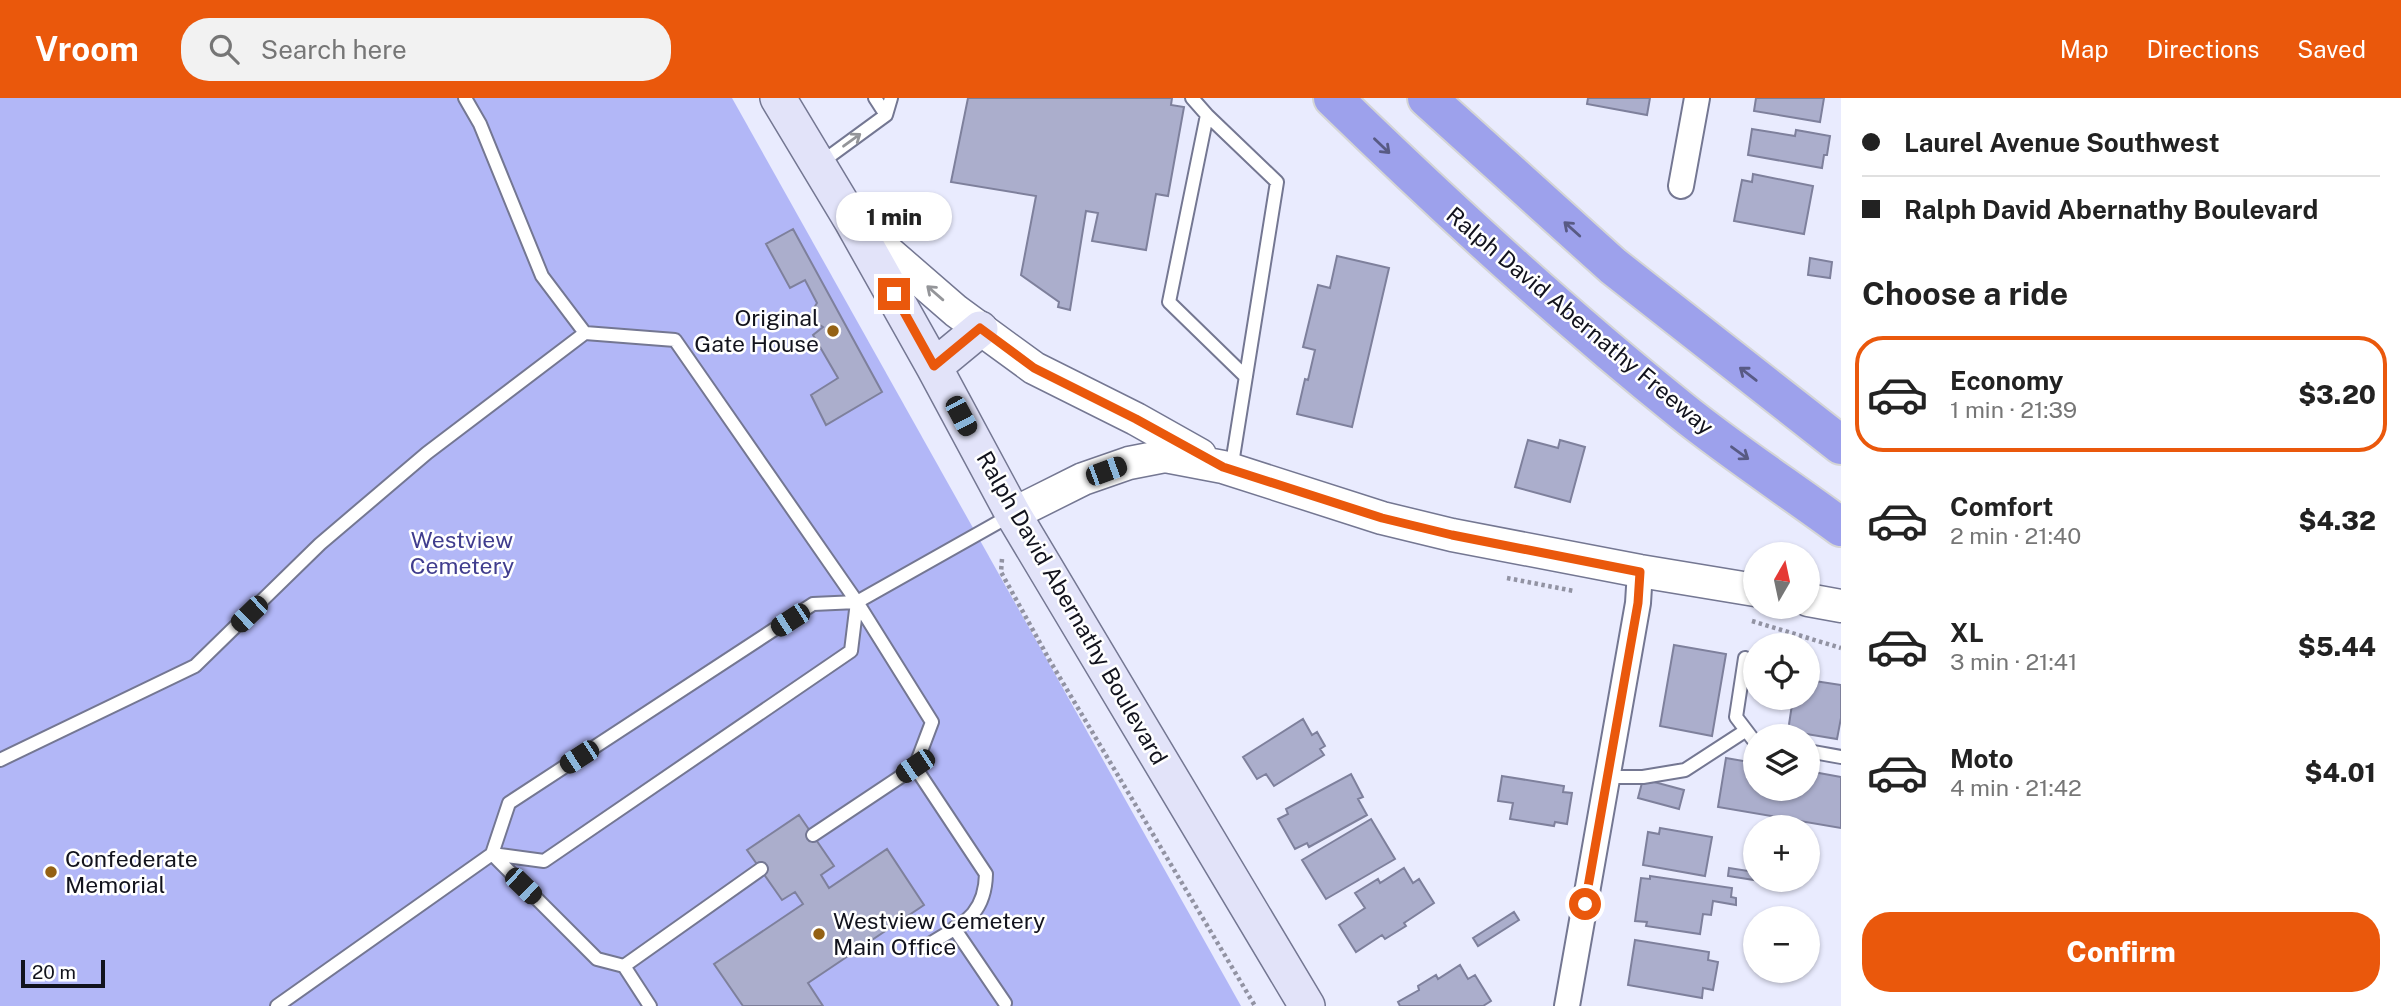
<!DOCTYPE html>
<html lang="en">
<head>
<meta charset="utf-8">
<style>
	body { margin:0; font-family:"Public Sans",sans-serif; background:#f2f2f2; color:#222; height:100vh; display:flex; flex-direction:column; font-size:26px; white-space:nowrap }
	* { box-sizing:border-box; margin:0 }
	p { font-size:23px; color:#767676 }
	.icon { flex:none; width:38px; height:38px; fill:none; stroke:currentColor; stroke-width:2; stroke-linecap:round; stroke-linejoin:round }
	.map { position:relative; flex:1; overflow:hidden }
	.details { display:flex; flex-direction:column; background:#fff; width:560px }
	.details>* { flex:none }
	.banner { display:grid; align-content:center; height:154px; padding:0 21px; background:#fff }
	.needle { width:46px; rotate:9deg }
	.tools { position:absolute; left:1743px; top:444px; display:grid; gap:14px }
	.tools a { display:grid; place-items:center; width:77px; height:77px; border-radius:50%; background:#fff; box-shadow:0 2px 5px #0004; font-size:35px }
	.scale { position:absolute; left:21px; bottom:18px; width:84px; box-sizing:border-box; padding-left:7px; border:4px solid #12131d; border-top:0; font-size:19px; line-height:24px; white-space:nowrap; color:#12131d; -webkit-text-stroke:5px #fff; paint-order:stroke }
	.end { position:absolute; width:32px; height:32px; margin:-16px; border:9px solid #ea580c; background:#fff; box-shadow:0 0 0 4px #fff }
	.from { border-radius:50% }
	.bubble { position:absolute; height:49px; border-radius:24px; background:#fff; box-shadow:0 2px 5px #0004; font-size:23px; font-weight:800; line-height:49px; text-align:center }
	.car { position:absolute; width:21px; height:42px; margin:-21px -10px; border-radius:9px; box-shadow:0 0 5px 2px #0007; background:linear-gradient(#222 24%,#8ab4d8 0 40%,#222 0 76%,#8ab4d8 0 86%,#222 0) }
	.banner b { display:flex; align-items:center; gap:24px; height:66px; font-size:26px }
	.banner b+b { border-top:2px solid #e0e0e0 }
	.banner i { width:18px; height:18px; background:#222 }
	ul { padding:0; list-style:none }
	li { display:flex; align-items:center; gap:21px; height:116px; margin:0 14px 10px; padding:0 7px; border:4px solid transparent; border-radius:28px }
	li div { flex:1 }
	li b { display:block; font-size:26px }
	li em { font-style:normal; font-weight:800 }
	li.on { border-color:#ea580c }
	li>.icon { width:63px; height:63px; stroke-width:1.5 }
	h2 { padding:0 21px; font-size:32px; line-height:84px }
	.action { display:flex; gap:14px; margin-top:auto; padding:14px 21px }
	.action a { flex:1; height:80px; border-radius:28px; background:#ea580c; color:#fff; font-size:28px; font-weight:800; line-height:80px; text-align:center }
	header { display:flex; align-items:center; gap:42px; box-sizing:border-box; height:98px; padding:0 35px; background:#ea580c; color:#fff }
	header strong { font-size:33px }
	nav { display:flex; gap:38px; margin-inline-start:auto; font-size:24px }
	.search { width:490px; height:63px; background:#f2f2f2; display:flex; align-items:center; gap:18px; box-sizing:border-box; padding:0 24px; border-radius:28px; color:#767676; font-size:26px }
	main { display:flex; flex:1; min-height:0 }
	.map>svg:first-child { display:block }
</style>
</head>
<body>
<header>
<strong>Vroom</strong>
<div class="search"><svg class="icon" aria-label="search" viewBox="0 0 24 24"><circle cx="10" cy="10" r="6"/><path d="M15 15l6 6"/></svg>Search here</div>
<nav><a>Map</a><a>Directions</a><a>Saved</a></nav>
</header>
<main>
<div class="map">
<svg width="1841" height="908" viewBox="0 0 1841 908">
	<rect width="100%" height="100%" fill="#e9ebfe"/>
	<path fill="#b2b7f7" d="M0,0H732L1241,908H0Z"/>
	<path fill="#abaecc" stroke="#7e809c" stroke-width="2" d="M968,0H1172L1171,7L1184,9L1168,98L1156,96L1146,152L1092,143L1098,115L1086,113L1070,212L1058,209L1059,204L1021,177L1036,98L951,84Z
		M1588,0H1650L1647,17L1587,6Z
		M1756,0H1824L1820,24L1754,13Z
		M1752,31L1795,38L1796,32L1830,38L1827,57H1824L1822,70L1748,57Z
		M1753,76L1813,88L1804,136L1734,123L1742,82L1752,84Z
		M793,131L882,294L826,327L811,297L838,280L813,237L823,229L811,221L812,213L817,205L805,182L790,190L766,146Z
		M1337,158L1389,170L1352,329L1297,316L1305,281L1308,282L1315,252L1303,249L1318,187L1330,190Z
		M1810,160L1832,164L1830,180L1808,177Z
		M1528,342L1558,350L1560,342L1585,349L1570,404L1515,389Z
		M1674,547L1726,556L1712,638L1660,628Z
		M1808,582L1841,587V620L1837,641L1788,633L1793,600H1808Z
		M1303,621L1312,637L1317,634L1325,648L1320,651L1324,657L1274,688L1266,676L1257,681L1243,659Z
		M1726,660L1755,665V691H1808V673L1841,679V730L1718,709Z
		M1351,676L1363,699L1358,701L1367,717L1309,749L1307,745L1295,751L1278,721L1288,716L1286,711Z
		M1502,678L1564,688L1563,694L1572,695L1567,726L1555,724L1554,728L1510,721L1513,705L1498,703Z
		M1643,681L1684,692L1679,711L1638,700Z
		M799,717L834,768L821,777L829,790L887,751L924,807L808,885L823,908H743L714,866L803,806L795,794L782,802L747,752Z
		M1371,721L1395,761L1326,801L1302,762Z
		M1660,730L1712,739L1705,778L1643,767L1648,734L1659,736Z
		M1404,770L1413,785L1419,781L1434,805L1404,825L1406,828L1385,841L1382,837L1356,854L1339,827L1365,810L1355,795L1378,781L1380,785Z
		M1729,770L1755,774L1754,782L1728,778Z
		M1650,778L1732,790L1731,799L1736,800V807L1713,803L1711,817L1703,816L1700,836L1646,828L1647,824L1635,823L1641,780L1650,781Z
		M1514,814L1519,822L1478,848L1473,840Z
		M1635,842L1709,854L1708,862L1718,864L1713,892L1703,890L1702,900L1628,887Z
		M1460,867L1468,881L1475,877L1491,903L1483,908H1400L1398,904L1419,892L1418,888L1436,877L1438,881Z"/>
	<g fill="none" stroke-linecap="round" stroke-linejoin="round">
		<defs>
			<path id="service" d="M465,0L480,26L542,178L585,235
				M875,0L886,17
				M1192,0L1207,17L1169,204L1246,279
				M1207,17L1277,84L1231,372
				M819,66L886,17L891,0
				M857,504L851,553L544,763L492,756L509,705L813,506Z
				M857,504L1013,416
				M1745,560L1736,619L1755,644
				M1808,653L1841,659
				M0,662L195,568L320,446L427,355L585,235L675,242L857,504L932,624L915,669L813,737
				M915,669L986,776C985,821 958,827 925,849
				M1607,679H1643L1685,672L1745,633
				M954,830L1005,905
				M624,868L650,908
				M277,908L492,756L597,861L624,868L761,771"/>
			<path id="minor" d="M1681,88L1697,0
				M1567,908L1638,505L1640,473"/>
			<path id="tertiary" d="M858,128L956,213L1034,270L1136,321L1200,357
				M1013,416L1083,381L1129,365L1165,358L1223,369L1382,420L1452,437L1640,473L1755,492
				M1808,502L1841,508"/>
			<path id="secondary" d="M778,0L852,123L934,269L1013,416L1307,908
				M934,269L980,231"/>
			<path id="motorway" d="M1333,0C1445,109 1560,215 1682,313C1733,354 1788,390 1841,429
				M1427,0L1613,168L1841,347"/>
		</defs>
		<use href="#service" stroke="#747792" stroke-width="16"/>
		<use href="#minor" stroke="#747792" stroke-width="28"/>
		<use href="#tertiary" stroke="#747792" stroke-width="35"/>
		<use href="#secondary" stroke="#747792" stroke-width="38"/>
		<use href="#motorway" stroke="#d4d5d6" stroke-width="42"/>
		<path stroke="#9293a3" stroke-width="4.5" stroke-dasharray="3.5 3.5" stroke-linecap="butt" d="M1002,461L1001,474L1050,563L1255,908
			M1507,480L1574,493
			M1752,523L1841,550"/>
		<use href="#service" stroke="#fff" stroke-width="12"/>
		<use href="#minor" stroke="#fff" stroke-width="24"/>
		<use href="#tertiary" stroke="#fff" stroke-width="32"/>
		<use href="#secondary" stroke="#e2e3f9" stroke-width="35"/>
		<use href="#motorway" stroke="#9da1ec" stroke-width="38"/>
	</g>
	<defs><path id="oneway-shaft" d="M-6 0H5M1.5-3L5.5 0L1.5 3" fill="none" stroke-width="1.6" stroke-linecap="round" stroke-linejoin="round" transform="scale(1.75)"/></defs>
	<g stroke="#949599">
		<use href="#oneway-shaft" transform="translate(852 42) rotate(-36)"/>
		<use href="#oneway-shaft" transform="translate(935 195) rotate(-139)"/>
	</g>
	<g stroke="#585a84">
		<use href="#oneway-shaft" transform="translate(1382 48) rotate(44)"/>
		<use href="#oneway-shaft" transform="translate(1572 131) rotate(-138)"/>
		<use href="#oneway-shaft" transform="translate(1748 276) rotate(-142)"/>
		<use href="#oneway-shaft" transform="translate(1740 355) rotate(36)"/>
	</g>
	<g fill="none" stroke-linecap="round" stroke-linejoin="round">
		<path stroke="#ea580c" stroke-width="9" d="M894,196L934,268L980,230L1034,270L1136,321L1223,369L1382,420L1452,437L1640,474L1638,505L1585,806"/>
	</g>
	<g fill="#946114" stroke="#fff" stroke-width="2.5">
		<circle cx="833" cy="233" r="7"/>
		<circle cx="51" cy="774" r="7"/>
		<circle cx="819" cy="836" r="7"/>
	</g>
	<g text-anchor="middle" stroke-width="5" stroke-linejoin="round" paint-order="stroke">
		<g font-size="23" fill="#12131d" stroke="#fff" text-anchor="start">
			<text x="819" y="228" text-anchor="end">Original<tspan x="819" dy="26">Gate House</tspan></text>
			<text x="65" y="769">Confederate<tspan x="65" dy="26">Memorial</tspan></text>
			<text x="833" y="831">Westview Cemetery<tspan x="833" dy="26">Main Office</tspan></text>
		</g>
		<g font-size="23" fill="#12131d" stroke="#fff">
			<text transform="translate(1580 223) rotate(40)" y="8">Ralph David Abernathy Freeway</text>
			<text transform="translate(1072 510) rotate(60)" y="8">Ralph David Abernathy Boulevard</text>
		</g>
		<g font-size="23" fill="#403d8e" stroke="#fff">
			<text x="462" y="450">Westview<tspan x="462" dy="26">Cemetery</tspan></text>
		</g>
	</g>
</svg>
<div class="tools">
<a><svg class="needle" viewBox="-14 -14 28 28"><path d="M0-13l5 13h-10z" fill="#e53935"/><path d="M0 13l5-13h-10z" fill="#767676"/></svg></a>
<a><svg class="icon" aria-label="locate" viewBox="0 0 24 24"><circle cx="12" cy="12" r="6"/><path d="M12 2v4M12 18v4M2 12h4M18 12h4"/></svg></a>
<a><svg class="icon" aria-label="layers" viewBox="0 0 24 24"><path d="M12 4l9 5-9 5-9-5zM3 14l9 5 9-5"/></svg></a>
<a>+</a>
<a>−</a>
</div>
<div class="scale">20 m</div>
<i class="end from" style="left:1585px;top:806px"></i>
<i class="end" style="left:894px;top:196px"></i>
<div class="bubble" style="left:836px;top:94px;width:116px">1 min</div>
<i class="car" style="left:961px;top:318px;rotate:152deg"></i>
<i class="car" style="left:1106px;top:373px;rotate:70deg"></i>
<i class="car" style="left:249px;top:516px;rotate:226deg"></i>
<i class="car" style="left:790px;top:522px;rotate:237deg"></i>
<i class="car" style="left:579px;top:659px;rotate:237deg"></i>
<i class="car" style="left:915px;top:668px;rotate:236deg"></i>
<i class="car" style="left:523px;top:788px;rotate:134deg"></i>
</div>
<section class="details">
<div class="banner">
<b><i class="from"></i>Laurel Avenue Southwest</b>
<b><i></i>Ralph David Abernathy Boulevard</b>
</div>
<h2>Choose a ride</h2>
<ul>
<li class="on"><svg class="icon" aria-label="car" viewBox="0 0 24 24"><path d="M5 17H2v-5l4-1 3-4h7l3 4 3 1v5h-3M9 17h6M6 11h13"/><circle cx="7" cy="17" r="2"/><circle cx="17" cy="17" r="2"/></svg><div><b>Economy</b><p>1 min · 21:39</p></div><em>$3.20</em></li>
<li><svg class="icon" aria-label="car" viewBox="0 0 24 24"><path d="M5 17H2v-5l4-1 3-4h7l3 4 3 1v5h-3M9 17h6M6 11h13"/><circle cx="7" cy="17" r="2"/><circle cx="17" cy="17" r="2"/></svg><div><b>Comfort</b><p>2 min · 21:40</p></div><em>$4.32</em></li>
<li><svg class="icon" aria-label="car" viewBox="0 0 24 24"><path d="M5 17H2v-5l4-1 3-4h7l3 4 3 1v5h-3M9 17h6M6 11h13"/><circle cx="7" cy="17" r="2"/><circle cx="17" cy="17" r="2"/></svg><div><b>XL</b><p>3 min · 21:41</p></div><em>$5.44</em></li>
<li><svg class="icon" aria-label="car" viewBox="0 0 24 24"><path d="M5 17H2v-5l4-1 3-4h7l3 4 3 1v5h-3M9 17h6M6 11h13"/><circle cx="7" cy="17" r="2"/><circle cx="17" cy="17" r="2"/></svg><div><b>Moto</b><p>4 min · 21:42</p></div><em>$4.01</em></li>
</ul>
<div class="action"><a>Confirm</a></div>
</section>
</main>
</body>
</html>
